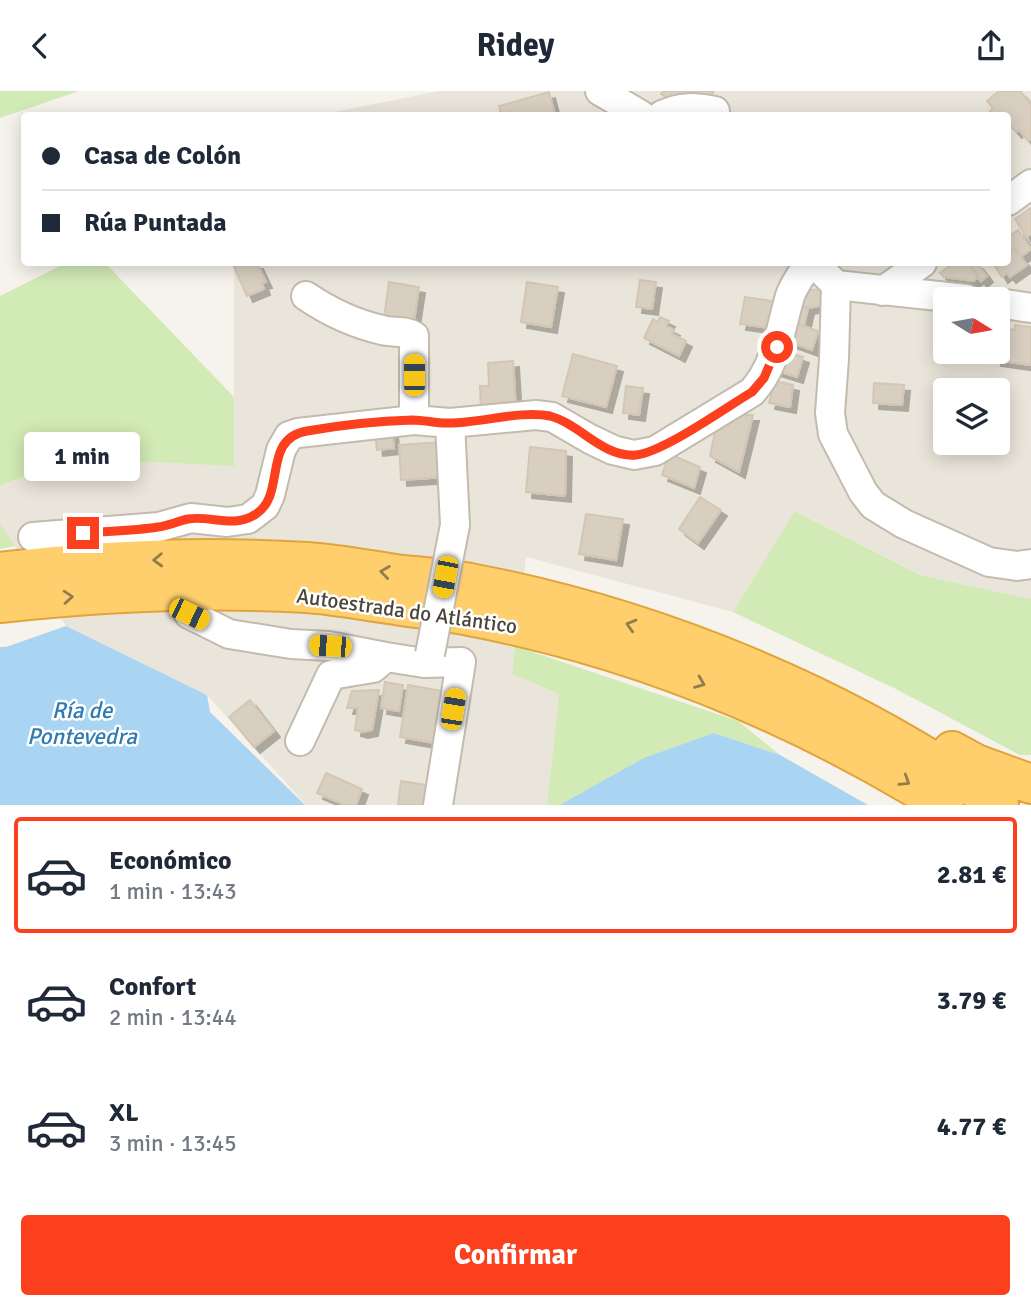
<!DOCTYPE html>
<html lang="es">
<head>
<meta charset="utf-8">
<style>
	body { margin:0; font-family:Signika,sans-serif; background:#f6f6f7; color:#1f2937; height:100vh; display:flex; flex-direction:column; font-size:26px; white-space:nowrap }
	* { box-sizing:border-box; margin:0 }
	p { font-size:23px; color:#747a83 }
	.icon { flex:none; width:38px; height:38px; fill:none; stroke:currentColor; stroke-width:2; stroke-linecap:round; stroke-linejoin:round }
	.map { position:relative; height:714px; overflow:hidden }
	.details { display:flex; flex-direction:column; background:#fff; flex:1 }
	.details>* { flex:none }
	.banner { position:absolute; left:21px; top:21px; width:990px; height:154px; border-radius:7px; box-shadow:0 4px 18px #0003; display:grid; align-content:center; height:154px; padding:0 21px; background:#fff }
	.needle { width:46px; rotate:101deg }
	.controls { position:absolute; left:933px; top:196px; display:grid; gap:14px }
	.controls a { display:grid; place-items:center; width:77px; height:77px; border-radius:7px; background:#fff; box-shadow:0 4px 18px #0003; font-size:35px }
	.end { position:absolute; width:32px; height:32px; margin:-16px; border:9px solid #fc3f1d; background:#fff; box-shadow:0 0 0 4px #fff }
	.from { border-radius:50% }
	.bubble { position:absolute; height:49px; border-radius:7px; background:#fff; box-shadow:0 4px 18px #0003; font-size:23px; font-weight:700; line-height:49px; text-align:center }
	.car { position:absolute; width:21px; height:42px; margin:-21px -10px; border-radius:9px; box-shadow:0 0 5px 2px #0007; background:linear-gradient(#f5c518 24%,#345 0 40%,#f5c518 0 76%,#345 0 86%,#f5c518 0) }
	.banner b { display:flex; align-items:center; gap:24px; height:66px; font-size:26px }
	.banner b+b { border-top:2px solid #e0e1e3 }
	.banner i { width:18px; height:18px; background:#1f2937 }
	ul { padding:12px 0 0; list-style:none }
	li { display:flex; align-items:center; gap:21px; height:116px; margin:0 14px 10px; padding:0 7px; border:4px solid transparent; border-radius:7px }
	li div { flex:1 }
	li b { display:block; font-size:26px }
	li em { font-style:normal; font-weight:700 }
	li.selected { border-color:#fc3f1d }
	li>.icon { width:63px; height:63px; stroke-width:1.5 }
	.button { display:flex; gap:14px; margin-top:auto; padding:14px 21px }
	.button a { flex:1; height:80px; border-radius:7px; background:#fc3f1d; color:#fff; font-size:28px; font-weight:700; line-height:80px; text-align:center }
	header { display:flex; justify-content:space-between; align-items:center; height:91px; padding:0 21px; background:#fff; font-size:32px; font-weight:700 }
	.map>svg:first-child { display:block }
</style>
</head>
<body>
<header><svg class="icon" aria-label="back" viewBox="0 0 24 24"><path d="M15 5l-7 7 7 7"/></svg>Ridey<svg class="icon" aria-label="share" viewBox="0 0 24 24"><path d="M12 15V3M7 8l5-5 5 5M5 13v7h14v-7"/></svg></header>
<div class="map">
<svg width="1031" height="714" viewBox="0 0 1031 714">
	<defs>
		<filter id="shadow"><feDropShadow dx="6" dy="6" stdDeviation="0" flood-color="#0004"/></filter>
	</defs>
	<rect width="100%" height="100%" fill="#f6f3ec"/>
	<path fill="#eae5da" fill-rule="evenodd" d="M439,0H1031V508L920,484L796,420L733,521L526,466L512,583L559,603L547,714H306L207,604L66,535L0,433V395L71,367L234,374V172H1008V24H319ZM945,208H998V261H945ZM945,299H998V352H945Z"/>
	<path fill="#d2eab5" d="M0,0H79L0,27Z
		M66,172H105L234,306V375L71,367L0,395V205Z
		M795,420L920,484L1031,508V664H1020L896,598L733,521Z
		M0,433L15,455L0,458Z
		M515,555L738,630L780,664L714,642L563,714H547L559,603L512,583Z"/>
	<path fill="#a9d4f2" d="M66,535L207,604L210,621L305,714H0V556H6Z
		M714,642L780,664L868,714H560L644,667Z"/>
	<path fill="#d8cfc1" stroke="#d3c7b4" stroke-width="2" filter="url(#shadow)" d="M663,0H714L706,14L684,2L678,13L661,3Z
		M999,0H1020L1031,13V48L1028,50L1019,39L1016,41L1008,32V24H994L990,20L993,17L987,10Z
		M549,1L555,24H501L499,15Z
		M1031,117V143L1026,146L1015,128Z
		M1018,139L1031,158L1021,166L1014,157L1008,161V146Z
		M1014,157L1027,174L1010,186L1007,182L1002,186L994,174L997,172H1008V161Z
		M243,172H257L266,191L262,192L264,198L247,205L234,176Z
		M954,172H968L979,186L973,190L944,186L940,182Z
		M968,172H977L987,185L981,190Z
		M640,189L656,191L652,218L636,216Z
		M389,191L419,196L414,229L412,228L411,235L384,227Z
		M527,191L558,196L551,236L521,231Z
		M819,198L824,214L808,217L794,212L799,201Z
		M745,206L780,211L776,238L740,233Z
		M794,212L808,217L804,235L790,230Z
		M660,226L669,230L666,235L674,239L672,243L686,250L679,265L644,247L653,228L658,231Z
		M790,230L818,240L812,259L784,249Z
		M1015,234L1031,236V274L995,269L996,261H998L999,237L1015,239Z
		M781,259L803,266L797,286L775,279Z
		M573,263L617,275L606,316L562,305Z
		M513,270L516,319L481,321L480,295H489L488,272Z
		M775,290L793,294L790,316L769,312Z
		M874,292L904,294L902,314L873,312Z
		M626,295L643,297L639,324L623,322Z
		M733,324H753L739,381L710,365L717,331Z
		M392,340L394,357L377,359L375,342Z
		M442,351L444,386L401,389L399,354Z
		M530,356L566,360L565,405L526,401Z
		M669,363L700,376L694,397L662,384Z
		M700,406L721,419L698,452L679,438Z
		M586,423L623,428L616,469L579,463Z
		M385,591L403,594L399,620L381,617Z
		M408,594L454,602L446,654L400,646Z
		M379,599L372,639L362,641L355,639L358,617H347L352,600Z
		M250,609L274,640L254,656L229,626Z
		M326,682L362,698L356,714H345L317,702Z
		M401,690L432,695L429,714H398Z"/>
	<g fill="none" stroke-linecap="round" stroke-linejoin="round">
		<defs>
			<path id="minor" d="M600,0L641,24
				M662,24C682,15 694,16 715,20
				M1008,110L1031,93
				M824,182L836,194L966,208
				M836,194L834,268L830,322L833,343L863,401L873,414L904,433L989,471L1017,475L1031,473
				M883,200L922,172
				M306,205C328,220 356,233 382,239C393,242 405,239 414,245V329
				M998,212L1031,217
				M450,332L455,434
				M33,446L159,436L191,427L227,431L248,428L265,415L270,404L281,359L289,345L298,342L414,329L450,332L536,324L552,326L590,348L613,359L634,364L655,360L752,301C777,273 780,239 790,205C794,193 803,182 809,172
				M189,523L229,543L291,553L329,555L386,566
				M300,650L331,584L373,577L386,566L424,572L461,571L438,714"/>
			<path id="highway" d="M0,481C101,468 205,465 307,471C337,473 367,479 396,483C422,486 449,488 475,493C657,528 848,606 999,714
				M0,512C102,501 204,496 307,502C336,504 366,510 396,514C420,518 445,520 469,525C638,557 799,624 944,714
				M952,660L976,673L1031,693"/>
		</defs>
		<use href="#minor" stroke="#c2bbae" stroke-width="32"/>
		<use href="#highway" stroke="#e0a43c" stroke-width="42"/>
		<use href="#minor" stroke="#fff" stroke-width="28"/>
		<use href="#highway" stroke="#ffcf6e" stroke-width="38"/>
		<defs>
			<path id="minor-bridge" d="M430,563L455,434"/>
		</defs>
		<use href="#minor-bridge" stroke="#c2bbae" stroke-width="32" stroke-linecap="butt"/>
		<use href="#minor-bridge" stroke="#fff" stroke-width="28"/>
	</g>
	<defs><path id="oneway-chevron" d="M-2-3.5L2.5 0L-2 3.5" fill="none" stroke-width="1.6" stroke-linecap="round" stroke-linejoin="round" transform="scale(1.75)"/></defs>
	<g stroke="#937c4e">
		<use href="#oneway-chevron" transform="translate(158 469) rotate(178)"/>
		<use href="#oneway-chevron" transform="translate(385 481) rotate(-172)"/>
		<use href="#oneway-chevron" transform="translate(68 506) rotate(-4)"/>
		<use href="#oneway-chevron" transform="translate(631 534) rotate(-164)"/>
		<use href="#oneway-chevron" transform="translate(700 592) rotate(22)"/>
		<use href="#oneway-chevron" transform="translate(905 690) rotate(32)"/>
	</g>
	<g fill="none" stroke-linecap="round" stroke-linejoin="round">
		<path stroke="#fc3f1d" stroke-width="9" d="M83,442C108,440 133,440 158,436C168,435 178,430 188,428C211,424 234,438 256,423C287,403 261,348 307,340C341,334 378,330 413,329C425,329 438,333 450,332C480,332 522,319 550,325C580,333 603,367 636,364C664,361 725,317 752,301L764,287L777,256"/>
	</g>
	<g text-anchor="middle" stroke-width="5" stroke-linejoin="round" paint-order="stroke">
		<g font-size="21" fill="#4b4439" stroke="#fff">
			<text transform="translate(407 520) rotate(8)" y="7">Autoestrada do Atlántico</text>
		</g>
		<g font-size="23" font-style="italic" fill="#2e7ab2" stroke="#fff">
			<text x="82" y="627">Ría de<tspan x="82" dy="26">Pontevedra</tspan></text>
		</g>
	</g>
</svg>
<div class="controls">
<a><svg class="needle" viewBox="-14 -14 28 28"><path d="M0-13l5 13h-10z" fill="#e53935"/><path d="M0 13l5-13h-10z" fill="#747a83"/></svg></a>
<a><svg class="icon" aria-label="layers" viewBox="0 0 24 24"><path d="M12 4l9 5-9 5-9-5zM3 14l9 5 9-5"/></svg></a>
</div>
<i class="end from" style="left:777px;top:256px"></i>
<i class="end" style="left:83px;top:442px"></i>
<div class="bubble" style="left:24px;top:341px;width:116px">1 min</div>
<i class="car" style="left:414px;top:284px;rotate:0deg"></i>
<i class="car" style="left:445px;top:486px;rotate:191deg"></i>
<i class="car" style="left:189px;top:523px;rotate:116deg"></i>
<i class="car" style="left:330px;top:555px;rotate:274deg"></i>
<i class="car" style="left:453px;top:618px;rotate:9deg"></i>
<div class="banner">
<b><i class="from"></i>Casa de Colón</b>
<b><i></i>Rúa Puntada</b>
</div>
</div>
<section class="details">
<ul>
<li class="selected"><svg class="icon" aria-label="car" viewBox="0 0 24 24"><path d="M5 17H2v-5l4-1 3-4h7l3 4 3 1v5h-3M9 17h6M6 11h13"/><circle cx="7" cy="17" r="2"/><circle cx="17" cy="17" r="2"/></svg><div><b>Económico</b><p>1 min · 13:43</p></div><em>2.81 €</em></li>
<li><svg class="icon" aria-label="car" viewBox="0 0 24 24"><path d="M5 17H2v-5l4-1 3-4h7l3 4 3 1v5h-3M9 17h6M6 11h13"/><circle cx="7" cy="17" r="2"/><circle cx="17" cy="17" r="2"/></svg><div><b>Confort</b><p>2 min · 13:44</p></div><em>3.79 €</em></li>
<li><svg class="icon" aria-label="car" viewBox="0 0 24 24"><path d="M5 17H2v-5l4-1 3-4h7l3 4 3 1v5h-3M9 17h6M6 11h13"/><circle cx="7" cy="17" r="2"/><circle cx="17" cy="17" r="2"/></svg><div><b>XL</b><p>3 min · 13:45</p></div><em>4.77 €</em></li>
</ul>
<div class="button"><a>Confirmar</a></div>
</section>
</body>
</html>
